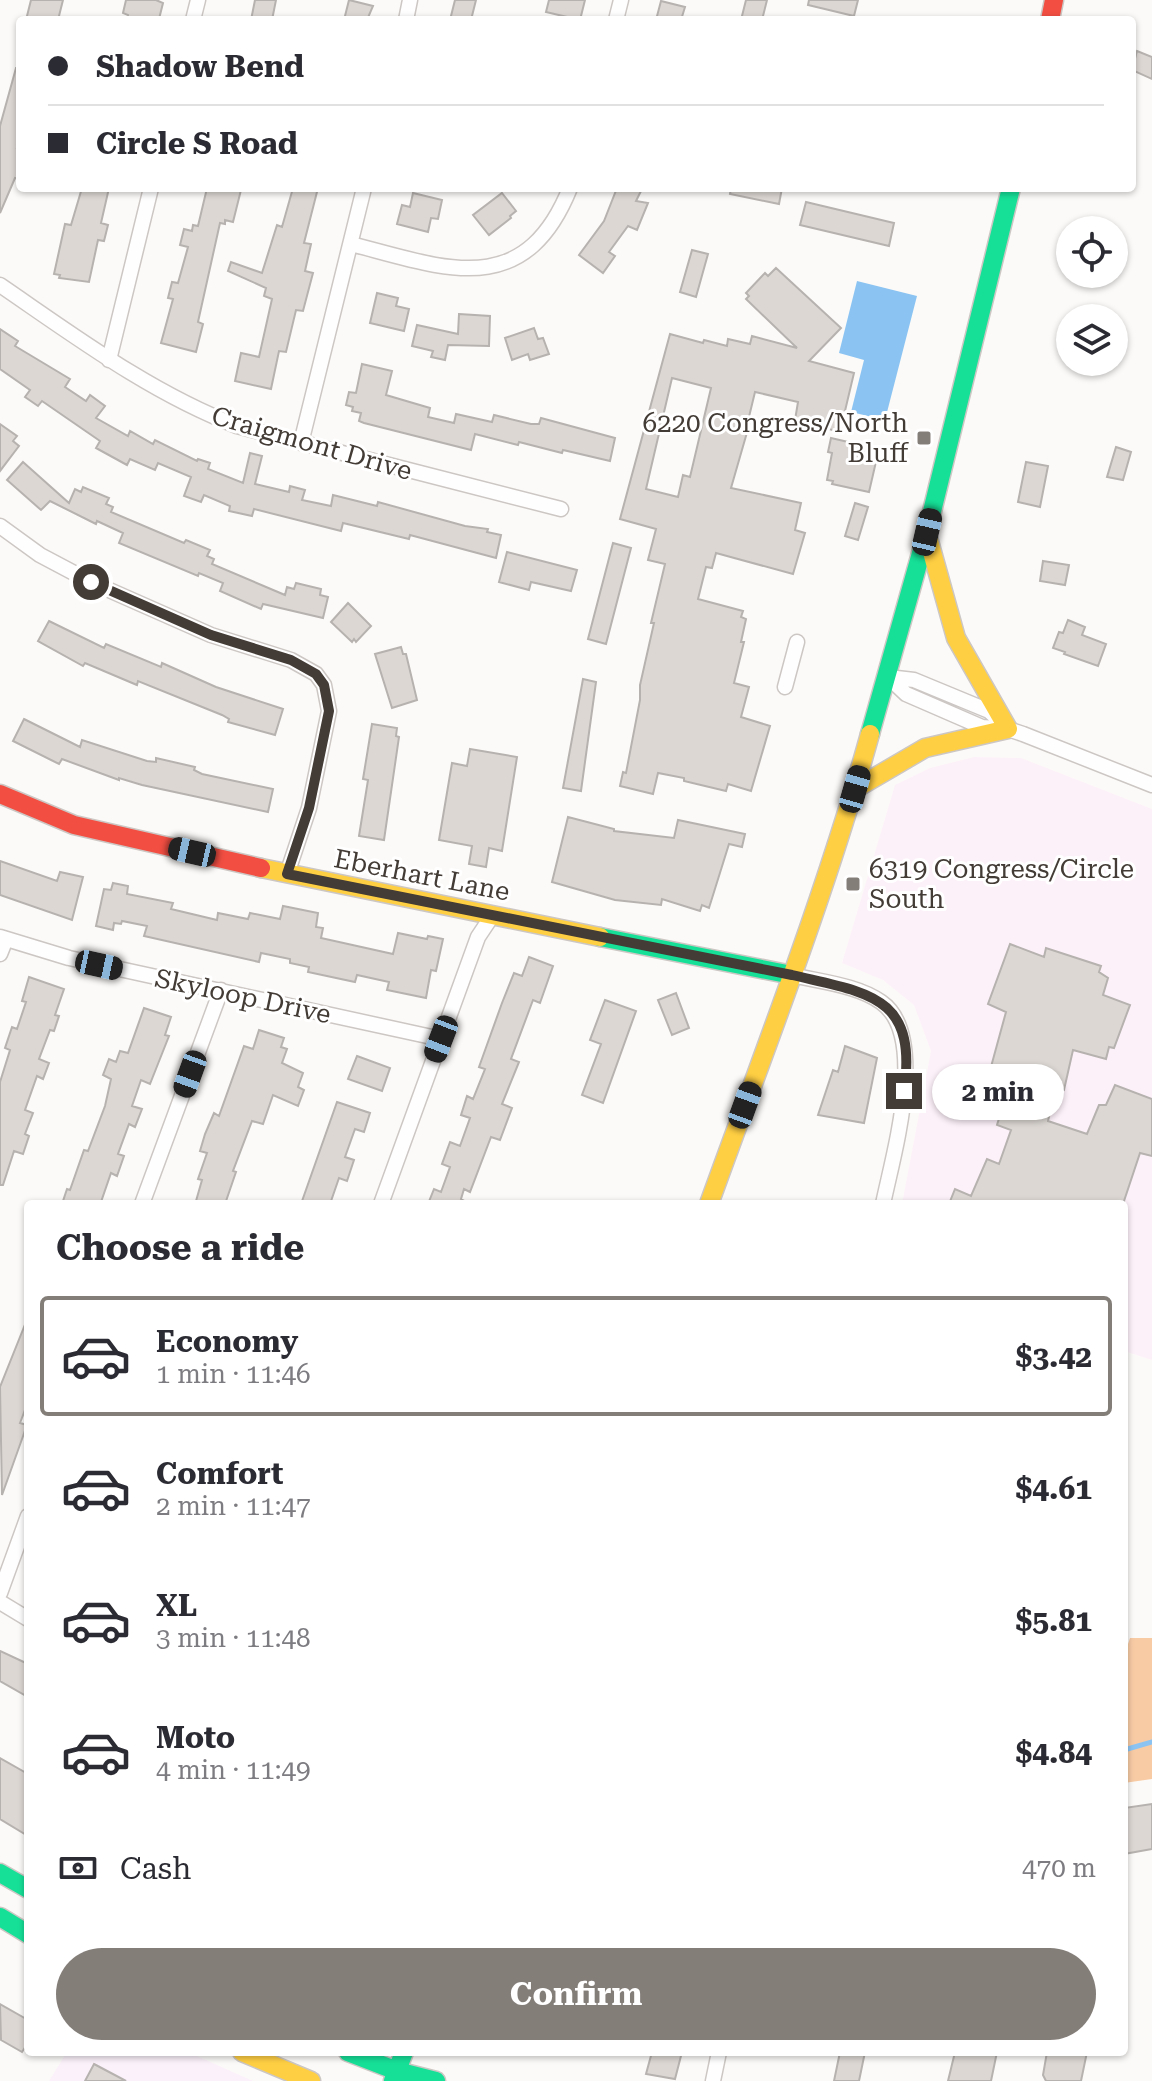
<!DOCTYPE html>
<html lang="en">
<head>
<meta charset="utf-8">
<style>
	body { margin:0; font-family:"Roboto Serif",serif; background:#f2f2f3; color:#2b2b33; height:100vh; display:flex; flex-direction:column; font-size:30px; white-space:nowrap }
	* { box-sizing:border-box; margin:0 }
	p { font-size:26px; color:#7c7c81 }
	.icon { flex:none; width:44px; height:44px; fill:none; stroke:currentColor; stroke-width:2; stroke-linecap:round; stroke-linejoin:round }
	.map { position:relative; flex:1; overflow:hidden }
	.sheet { position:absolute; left:24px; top:1200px; width:1104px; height:856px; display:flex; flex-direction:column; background:#fff; border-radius:8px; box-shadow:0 2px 6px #0004 }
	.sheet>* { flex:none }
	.top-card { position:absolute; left:16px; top:16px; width:1120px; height:176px; border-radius:8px; box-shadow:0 2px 6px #0004; display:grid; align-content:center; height:176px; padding:0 32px; background:#fff }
	.buttons { position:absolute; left:1056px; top:216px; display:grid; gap:16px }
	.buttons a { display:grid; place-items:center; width:72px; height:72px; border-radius:50%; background:#fff; box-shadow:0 2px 6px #0004; font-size:40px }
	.end { position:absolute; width:36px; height:36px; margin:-18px; border:10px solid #433b35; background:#fff; box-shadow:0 0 0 4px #fff }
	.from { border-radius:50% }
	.bubble { position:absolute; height:56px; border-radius:28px; background:#fff; box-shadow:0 2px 6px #0004; font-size:26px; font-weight:700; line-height:56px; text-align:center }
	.car { position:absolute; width:24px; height:48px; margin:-24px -12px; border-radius:10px; box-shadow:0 0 6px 2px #0007; background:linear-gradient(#222 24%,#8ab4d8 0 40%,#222 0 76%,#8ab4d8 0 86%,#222 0) }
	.top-card b { display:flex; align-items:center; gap:28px; height:76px; font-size:30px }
	.top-card b+b { border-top:2px solid #e1e1e2 }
	.top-card i { width:20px; height:20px; background:#2b2b33 }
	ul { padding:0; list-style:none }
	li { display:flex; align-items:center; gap:24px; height:120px; margin:0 16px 12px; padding:0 16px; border:4px solid transparent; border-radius:8px }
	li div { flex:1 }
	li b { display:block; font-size:30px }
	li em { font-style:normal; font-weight:700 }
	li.active { border-color:#847e79 }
	li>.icon { width:72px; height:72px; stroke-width:1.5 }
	h2 { padding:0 32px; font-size:36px; line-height:96px }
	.pay { display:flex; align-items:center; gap:20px; height:88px; padding:0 32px; font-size:30px }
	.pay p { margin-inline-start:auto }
	.button { display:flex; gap:16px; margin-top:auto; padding:16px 32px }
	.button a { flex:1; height:92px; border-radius:48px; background:#847e79; color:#fff; font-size:32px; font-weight:700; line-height:92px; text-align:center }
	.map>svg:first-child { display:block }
</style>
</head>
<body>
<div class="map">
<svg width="1152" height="2081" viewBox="0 0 1152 2081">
	<rect width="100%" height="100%" fill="#fcfaf8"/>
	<path fill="#fbf1fa" d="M67,2052H188L253,2081H49Z"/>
	<path fill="#fdf1f9" d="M974,757L1021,758L1152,809V1360L1124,1351V1204H902L931,1051L914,1005L883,980L842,963L895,785L930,768Z"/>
	<path fill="#f8cba5" d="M1130,1638H1152V1779L1124,1783V1656Z"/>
	<path fill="#8bc4f2" d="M857,281L917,296L885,420L851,412L864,360L839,353Z"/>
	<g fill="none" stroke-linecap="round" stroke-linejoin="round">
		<path stroke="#8bc4f2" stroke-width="5" d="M1124,1750L1152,1742"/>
	</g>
	<path fill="#dcd7d3" stroke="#b6b2af" stroke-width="2" fill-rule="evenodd" d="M31,0H63L58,20H26Z
		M126,0H156L163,3L159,19L127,18L128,15L123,13Z
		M255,0H276L272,20H251Z
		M349,0L373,6L367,20H344Z
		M455,0H476L471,20H450Z
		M549,0H585L580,20L546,12Z
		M746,0H767L762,20H741Z
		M809,0H858L854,16L808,5Z
		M661,1L685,7L681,20H656Z
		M1137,51L1152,57V79L1132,70Z
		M16,68H20V136L17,148H20V179L15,178L0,213V126Z
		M82,188H109L101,223L108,225L104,241L98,240L89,282L59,278L60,275L54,274L65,224L71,225Z
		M207,188L241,190L233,222L225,220V224L220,223L198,322L203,324L196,352L161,343L173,299L168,298L172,282L178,283L188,247L180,245L184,229L192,231L193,225L198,226Z
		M293,188H318L304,243L311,244L305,271L313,273L303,311L296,310L286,352L279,351L271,389L235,381L241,353L259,357L272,299L264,296L266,288L228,271L231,262L262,273L277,225L282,227Z
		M617,188H633L641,191L636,201L648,203L637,230L628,226L609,252L615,256L603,273L579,255L604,221Z
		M731,188H782L779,204L730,194Z
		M413,193L442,200L438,219L431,218L428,232L397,224L402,205L410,207Z
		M502,193L516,211L510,216L511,218L489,235L473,215Z
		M806,202L894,223L889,246L800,225Z
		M692,250L708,254L696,297L680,292Z
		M776,268L841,328L809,361L854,373L840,432L795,420L798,402L755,392L748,421L750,422L731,488L801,503L795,530L805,533L793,574L716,553L712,568L706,567L698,599L743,611L741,617L746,619L741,642H744L734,683L749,687L741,717L770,726L751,791L728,784L726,791L684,781V778L658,773L653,794L620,786L623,772L626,773L640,700V685L654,623H651L665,564L648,560L656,529L620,519L670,334L703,343L704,340L727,346L728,339L750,344L752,336L797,348L746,299L749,296L746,293L765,273L768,276ZM672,378L711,388L690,477L683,475L678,497L646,489Z
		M377,293L398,298L396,306L409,309L404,331L370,323Z
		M459,314L490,316L489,346L448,345L445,360L431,357L433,351L412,346L417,325L458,334Z
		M534,328L538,339L543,338L549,354L530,360L528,354L512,360L505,338Z
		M0,329L18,341L15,346L70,379L65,387L86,401L90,395L105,406L96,418L128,436L130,431L153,444L155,440L197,461L198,459L210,463L208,469L243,483L250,453L262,456L255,484L289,492L290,486L305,490L302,500L331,506L333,495L377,506L378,502L465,526L488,529L487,532L501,535L496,558L410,535L409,539L343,523L341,531L254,509L252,516L229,511L230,506L204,495L201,502L184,496L191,477L158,463L155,470L130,459L127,465L96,448L100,441L42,401L38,406L25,397L30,390L0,369Z
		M362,364L392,371L386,395L430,408L428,417L454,423L456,414L492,422L494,415L531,424H539L541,418L615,438L610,461L563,450L562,453L519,442L518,445L475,434L471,450L364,423L359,421L361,413L352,411L353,407L346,405L349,392L356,393Z
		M0,424L17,436L13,441L19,446L0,471Z
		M831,438L857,444L856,448L878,453L869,492L832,484L833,481L827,480L832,453L828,452Z
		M1116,447L1131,452L1123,480L1107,477Z
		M23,462L69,503L75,489L81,492L83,487L109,498L106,504L113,507L111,512L184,543L186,540L210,550L207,556L214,559L212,564L285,595L287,587L294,589L296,583L321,589L320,595L328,597L323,618L263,604L261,609L220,591L223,583L199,573L198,576L119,543L123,533L97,521L96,524L50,501L41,510L7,480Z
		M1026,462L1048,466L1040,507L1018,502Z
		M855,503L868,507L858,540L845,536Z
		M613,543L631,548L606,644L588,639Z
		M507,552L577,570L571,591L531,582L529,590L499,582Z
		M1043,561L1069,565L1065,585L1040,581Z
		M348,603L371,626L356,642L354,639L352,642L331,622Z
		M1068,620L1085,627L1082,635L1106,644L1098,666L1064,654L1065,652L1053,648L1059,632L1063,633Z
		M49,621L104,648L106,644L161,667L162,663L216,687L283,709L275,735L228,722L229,719L222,715L138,681L137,685L85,663L83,666L38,641Z
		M401,647L403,654H406L417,700L392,708L375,654Z
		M583,679L596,682L581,791L563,788Z
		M24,719L80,747L82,740L147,761L156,762V758L195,767L194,770L202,774L273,789L268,812L142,785L119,778V780L62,759L59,764L13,741Z
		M372,724L397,728L396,736L399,737L384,840L359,836L368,780L363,779Z
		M470,749L517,757L502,851L489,848L486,867L469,864L472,846L439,840L452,763L467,766Z
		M568,817L614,829V831L674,838L678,820L745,834L742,847L729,844L709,908L702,905L700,911L662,899L661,905L615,900L552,882Z
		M0,861L57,881L60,872L83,877L72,920L0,895Z
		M113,883L128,886L127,894L173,903L171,909L217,920L218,913L248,919L250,913L280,919L283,906L318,913L316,927L323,928L321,938L393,954L398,933L427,939L428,936L443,939L436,971L431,970L426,998L387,990L389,982L357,975L355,982L308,972L309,967L290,963V959L261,953L259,962L144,936L147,926L122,921L121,924L114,923L113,930L96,926L104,889L111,890Z
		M1010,944L1044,957L1046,948L1101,966L1099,972L1108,978L1103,995L1130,1005L1114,1048L1109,1047L1106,1059L1073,1050L1064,1090L1056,1087L1048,1121L1087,1134L1099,1105H1106L1115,1085L1152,1099V1156L1140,1153L1123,1204H949L955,1189L971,1196L987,1159L999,1164L1011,1130L997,1125L1004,1103L983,1096L1006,1012L988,1004Z
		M529,957L553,966L540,1003L533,1000L511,1059L519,1062L502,1104L512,1108L500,1140L491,1137L470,1192L464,1189L461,1199L470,1204H428L434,1189L441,1192L450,1167L442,1164L450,1142L460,1146L470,1118L461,1115L467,1096L473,1099L485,1069L479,1067L502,1003L514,973L522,976Z
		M29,977L64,989L55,1015L59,1016L54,1031L50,1030L39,1059L49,1063L43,1079L37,1076L25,1110L33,1113L25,1134L29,1136L23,1154L14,1151L3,1185H0V1082L10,1050L5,1048L12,1027L17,1029L26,1002L22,1001Z
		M676,993L689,1028L672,1035L658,1000Z
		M605,1000L636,1011L603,1103L582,1095L601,1044L590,1040Z
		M144,1008L171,1017L165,1035L169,1036L150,1084L141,1080L132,1106L142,1109L135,1127L129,1124L118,1154L124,1156L117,1176L111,1173L101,1202L102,1204H62L67,1189L70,1190L84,1150L88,1151L105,1106L111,1079L103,1075L109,1059L116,1062L120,1051L128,1053Z
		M259,1030L284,1038L281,1047L287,1049L282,1063L303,1073L298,1087L304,1090L298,1106L273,1095L263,1124L252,1121L233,1171L236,1172L225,1204H206L196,1201L202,1180L198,1179L207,1153L200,1151L205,1134L214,1113L219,1116L244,1046L253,1049Z
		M845,1046L877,1058L864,1123L818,1115L833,1070L838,1072Z
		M357,1056L390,1068L382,1091L348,1079Z
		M337,1102L370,1113L364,1132L355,1129L345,1157L354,1160L347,1181L339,1178L330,1204H301Z
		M26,1322L28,1402L20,1423L27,1425L2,1495L0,1387Z
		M0,1651L28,1664V1697L0,1681Z
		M0,1758L28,1774V1836L0,1819Z
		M1152,1804V1849L1124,1854V1808Z
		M0,2004L28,2020V2043L22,2052L1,2040Z
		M652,2052H682L675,2079L646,2074Z
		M840,2052H865L859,2081H834Z
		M955,2052H997L991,2081H948Z
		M1047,2052H1087L1081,2081H1046L1043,2075Z
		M94,2064L126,2081H85Z"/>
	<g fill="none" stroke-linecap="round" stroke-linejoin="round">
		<defs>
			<path id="street" d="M193,20L198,0
				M406,20L410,0
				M616,20L621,0
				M351,244C444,268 524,302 570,188
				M0,285C76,337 151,393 237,426L561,509
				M109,360L151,188
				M301,443L364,188
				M0,526L40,555L91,582L211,635L291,660L316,674L324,685L329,711L309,808L287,874
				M888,677L906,694L982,727L1008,729L1023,734L1152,785
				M888,677L914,680L989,711L999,720
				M785,687L797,642
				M0,937L69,958L441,1039
				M0,954L6,939
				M792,975C821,982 857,985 881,1002C929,1035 893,1155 883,1204
				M142,1204L221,990
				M381,1204L478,937L492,916
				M0,1593L28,1516
				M0,1602L28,1619
				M713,2081L719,2052"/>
			<path id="fast" d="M870,734L927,532L1011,188
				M600,937L792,975
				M0,1873L28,1889
				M0,1917L28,1934
				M348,2052L397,2071L436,2081
				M393,2081L404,2052"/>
			<path id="slow" d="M855,789L925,748L1008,729L956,638L927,534
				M261,868L600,937
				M709,1204C765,1049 826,893 870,734
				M242,2052L311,2081"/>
			<path id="jam" d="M1050,20L1054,0
				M0,794L74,825L261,868"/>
		</defs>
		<use href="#street" stroke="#ccc7c4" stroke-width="17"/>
		<use href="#fast" stroke="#ccc7c4" stroke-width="21"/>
		<use href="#slow" stroke="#ccc7c4" stroke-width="21"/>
		<use href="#jam" stroke="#ccc7c4" stroke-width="21"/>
		<use href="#street" stroke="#fffefe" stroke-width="14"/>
		<use href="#fast" stroke="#16e098" stroke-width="18"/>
		<use href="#slow" stroke="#ffcf43" stroke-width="18"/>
		<use href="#jam" stroke="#f24e42" stroke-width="18"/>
	</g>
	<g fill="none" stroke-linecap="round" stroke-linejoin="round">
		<path stroke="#433b35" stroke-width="10" d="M91,582L211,635L291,660L316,674L324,685L329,711L309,808L287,874L792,975C868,993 918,995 904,1091"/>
	</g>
	<g fill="#847e79" stroke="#fff" stroke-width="3">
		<rect x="916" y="430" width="16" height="16" rx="4"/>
		<rect x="845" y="876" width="16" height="16" rx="4"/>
	</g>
	<g text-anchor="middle" stroke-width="6" stroke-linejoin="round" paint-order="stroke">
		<g font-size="26" fill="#433b35" stroke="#fff" text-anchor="end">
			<text x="908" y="432">6220 Congress/North<tspan x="908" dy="30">Bluff</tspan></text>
			<text x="869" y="878" text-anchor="start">6319 Congress/Circle<tspan x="869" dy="30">South</tspan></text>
		</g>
		<g font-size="26" fill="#433b35" stroke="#fff">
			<text transform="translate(312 443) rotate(16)" y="9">Craigmont Drive</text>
			<text transform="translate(422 875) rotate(11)" y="9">Eberhart Lane</text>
			<text transform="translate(243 996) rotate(12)" y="9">Skyloop Drive</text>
		</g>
	</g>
</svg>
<div class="buttons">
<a><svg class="icon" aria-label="locate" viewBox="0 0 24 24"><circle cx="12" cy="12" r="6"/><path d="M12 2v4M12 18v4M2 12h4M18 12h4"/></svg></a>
<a><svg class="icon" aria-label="layers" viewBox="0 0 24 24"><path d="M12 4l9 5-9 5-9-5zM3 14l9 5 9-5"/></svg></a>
</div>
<i class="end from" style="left:91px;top:582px"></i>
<i class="end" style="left:904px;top:1091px"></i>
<div class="bubble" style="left:932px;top:1064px;width:132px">2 min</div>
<i class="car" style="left:927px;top:532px;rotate:13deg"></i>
<i class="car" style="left:855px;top:789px;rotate:16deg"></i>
<i class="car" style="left:192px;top:852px;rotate:283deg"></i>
<i class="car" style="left:99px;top:965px;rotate:102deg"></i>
<i class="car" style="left:441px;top:1039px;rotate:201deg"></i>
<i class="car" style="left:190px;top:1074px;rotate:200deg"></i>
<i class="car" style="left:745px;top:1105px;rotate:20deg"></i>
<div class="top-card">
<b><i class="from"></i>Shadow Bend</b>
<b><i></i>Circle S Road</b>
</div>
<section class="sheet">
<h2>Choose a ride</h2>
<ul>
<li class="active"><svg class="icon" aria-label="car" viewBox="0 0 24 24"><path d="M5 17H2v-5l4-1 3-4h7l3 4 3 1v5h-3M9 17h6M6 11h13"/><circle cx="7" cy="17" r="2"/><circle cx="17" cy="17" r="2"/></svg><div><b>Economy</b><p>1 min · 11:46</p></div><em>$3.42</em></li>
<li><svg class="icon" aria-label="car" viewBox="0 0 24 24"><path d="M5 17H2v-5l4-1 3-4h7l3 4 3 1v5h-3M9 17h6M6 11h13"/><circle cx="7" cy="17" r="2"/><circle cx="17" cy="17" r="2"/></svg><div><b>Comfort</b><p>2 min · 11:47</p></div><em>$4.61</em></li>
<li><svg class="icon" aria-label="car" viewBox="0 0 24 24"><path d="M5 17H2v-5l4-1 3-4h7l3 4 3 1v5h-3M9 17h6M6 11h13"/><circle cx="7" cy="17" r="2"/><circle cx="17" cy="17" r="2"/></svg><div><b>XL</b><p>3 min · 11:48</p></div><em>$5.81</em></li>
<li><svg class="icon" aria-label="car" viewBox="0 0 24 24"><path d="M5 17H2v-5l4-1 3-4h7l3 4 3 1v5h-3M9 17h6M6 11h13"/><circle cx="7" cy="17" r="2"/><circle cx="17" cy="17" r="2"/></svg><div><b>Moto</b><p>4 min · 11:49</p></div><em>$4.84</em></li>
</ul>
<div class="pay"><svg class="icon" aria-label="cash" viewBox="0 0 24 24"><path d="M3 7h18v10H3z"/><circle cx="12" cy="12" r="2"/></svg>Cash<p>470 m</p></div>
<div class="button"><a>Confirm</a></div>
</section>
</div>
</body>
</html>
